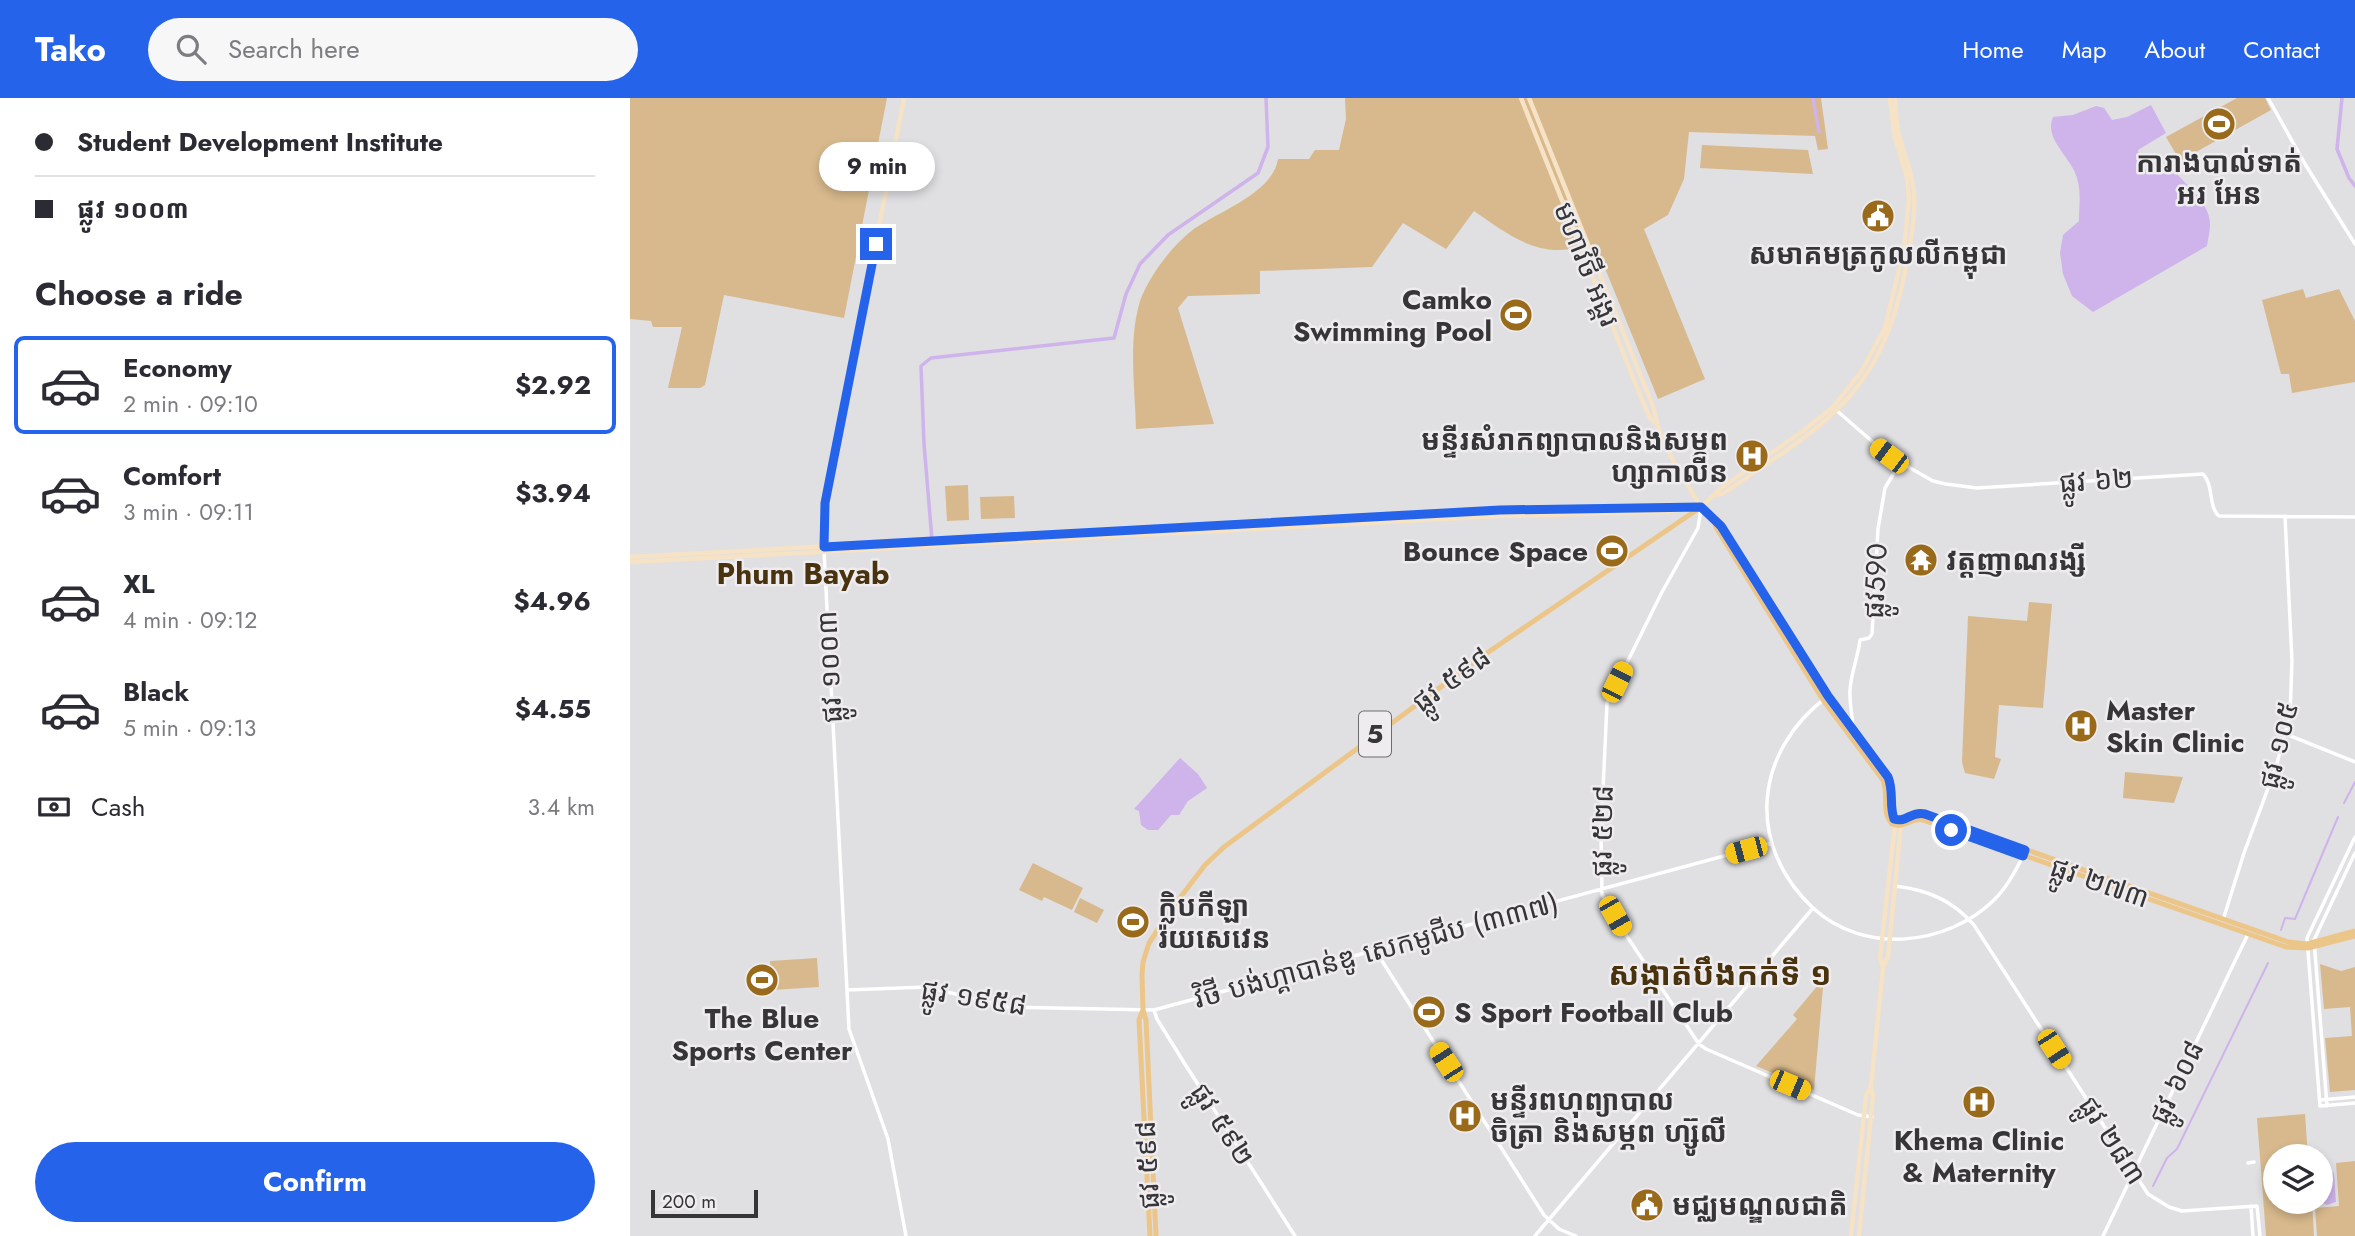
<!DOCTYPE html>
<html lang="en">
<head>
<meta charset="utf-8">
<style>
	body { margin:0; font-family:Jost,"Noto Sans Khmer",sans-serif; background:#f7f7f7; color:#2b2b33; height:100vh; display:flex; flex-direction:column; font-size:26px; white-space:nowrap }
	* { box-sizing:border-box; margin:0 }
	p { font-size:23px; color:#7c7c81 }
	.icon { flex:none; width:38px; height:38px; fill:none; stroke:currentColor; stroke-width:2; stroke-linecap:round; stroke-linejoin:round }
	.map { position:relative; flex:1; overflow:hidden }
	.drawer { display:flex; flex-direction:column; background:#fff; width:630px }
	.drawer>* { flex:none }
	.banner { display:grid; align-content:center; height:154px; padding:0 35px; background:#fff }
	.buttons { position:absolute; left:1633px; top:1046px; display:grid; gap:14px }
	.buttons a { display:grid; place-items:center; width:70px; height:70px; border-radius:50%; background:#fff; box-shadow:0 4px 10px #0003; font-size:35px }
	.scale { position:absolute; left:21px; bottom:18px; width:107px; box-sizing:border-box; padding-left:7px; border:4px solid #363537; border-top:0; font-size:19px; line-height:24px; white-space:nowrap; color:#363537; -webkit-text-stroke:5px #eeecef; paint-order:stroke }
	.end { position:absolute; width:32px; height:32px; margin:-16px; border:9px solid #2563eb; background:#fff; box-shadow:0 0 0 4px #fff }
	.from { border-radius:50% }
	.bubble { position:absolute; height:49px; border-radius:24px; background:#fff; box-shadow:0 4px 10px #0003; font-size:23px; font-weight:700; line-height:49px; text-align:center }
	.car { position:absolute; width:21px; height:42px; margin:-21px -10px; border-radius:9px; box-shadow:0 0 5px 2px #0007; background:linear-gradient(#f5c518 24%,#345 0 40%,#f5c518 0 76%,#345 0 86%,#f5c518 0) }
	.banner b { display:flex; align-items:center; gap:24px; height:66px; font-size:26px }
	.banner b+b { border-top:2px solid #e1e1e2 }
	.banner i { width:18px; height:18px; background:#2b2b33 }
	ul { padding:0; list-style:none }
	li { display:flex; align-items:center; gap:21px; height:98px; margin:0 14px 10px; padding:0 21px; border:4px solid transparent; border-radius:10px }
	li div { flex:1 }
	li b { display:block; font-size:26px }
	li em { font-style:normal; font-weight:700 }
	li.on { border-color:#2563eb }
	li>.icon { width:63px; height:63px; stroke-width:1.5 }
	h2 { padding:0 35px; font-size:32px; line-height:84px }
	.pay { display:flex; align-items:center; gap:18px; height:77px; padding:0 35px; font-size:26px }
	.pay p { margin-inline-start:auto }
	.cta { display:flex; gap:14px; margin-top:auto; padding:14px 35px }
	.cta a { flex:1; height:80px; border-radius:42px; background:#2563eb; color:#fff; font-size:28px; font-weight:700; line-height:80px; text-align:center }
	header { display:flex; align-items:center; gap:42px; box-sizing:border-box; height:98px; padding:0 35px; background:#2563eb; color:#fff }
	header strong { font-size:33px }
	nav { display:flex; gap:38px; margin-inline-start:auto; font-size:24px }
	.search { width:490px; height:63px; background:#f7f7f7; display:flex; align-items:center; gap:18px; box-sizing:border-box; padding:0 24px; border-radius:38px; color:#7c7c81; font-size:26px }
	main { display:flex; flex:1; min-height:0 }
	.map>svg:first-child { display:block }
</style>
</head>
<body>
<header>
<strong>Tako</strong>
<div class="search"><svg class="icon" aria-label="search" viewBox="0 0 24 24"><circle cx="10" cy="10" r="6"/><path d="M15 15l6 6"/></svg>Search here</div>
<nav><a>Home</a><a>Map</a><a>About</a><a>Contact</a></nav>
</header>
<main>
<section class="drawer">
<div class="banner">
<b><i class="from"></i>Student Development Institute</b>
<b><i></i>ផ្លូវ ១០០៣</b>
</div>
<h2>Choose a ride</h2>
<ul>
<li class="on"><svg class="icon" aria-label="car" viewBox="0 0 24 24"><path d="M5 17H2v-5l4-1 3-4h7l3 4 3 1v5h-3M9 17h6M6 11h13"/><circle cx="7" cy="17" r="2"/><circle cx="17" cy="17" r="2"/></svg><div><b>Economy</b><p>2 min · 09:10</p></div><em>$2.92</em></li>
<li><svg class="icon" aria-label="car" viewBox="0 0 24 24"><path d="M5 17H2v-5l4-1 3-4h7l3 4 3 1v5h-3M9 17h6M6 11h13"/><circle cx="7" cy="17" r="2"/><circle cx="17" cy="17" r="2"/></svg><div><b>Comfort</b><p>3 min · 09:11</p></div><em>$3.94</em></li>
<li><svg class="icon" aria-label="car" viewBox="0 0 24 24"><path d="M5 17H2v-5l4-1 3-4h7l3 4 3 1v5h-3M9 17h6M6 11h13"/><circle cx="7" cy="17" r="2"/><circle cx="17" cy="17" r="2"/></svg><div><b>XL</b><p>4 min · 09:12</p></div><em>$4.96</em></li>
<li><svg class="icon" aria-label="car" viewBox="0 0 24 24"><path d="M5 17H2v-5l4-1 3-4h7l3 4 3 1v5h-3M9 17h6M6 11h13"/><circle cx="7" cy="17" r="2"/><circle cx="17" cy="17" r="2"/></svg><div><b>Black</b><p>5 min · 09:13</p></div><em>$4.55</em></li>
</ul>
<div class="pay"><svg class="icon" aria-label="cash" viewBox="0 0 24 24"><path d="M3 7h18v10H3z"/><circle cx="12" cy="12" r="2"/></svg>Cash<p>3.4 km</p></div>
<div class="cta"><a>Confirm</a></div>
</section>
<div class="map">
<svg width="1725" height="1138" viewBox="0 0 1725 1138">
	<rect width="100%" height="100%" fill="#e0dfe2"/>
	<path fill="#d8b98d" d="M0,0H257L214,220L94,197L75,287L70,290H38L52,229H23L21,223L0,221Z
		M715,0H1191L1198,51L1188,52L1185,38L1059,34L1054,81L1038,117L1014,131L1075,281L1028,301L966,148C954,149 940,152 928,152C896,152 869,130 844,113L816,151L773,125L742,169L630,173V196L558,198L548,210L584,326L506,331C505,289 498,243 510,203C518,180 541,149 560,134C587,113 642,97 648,61H679L685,52H709L716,21Z
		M1607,0H1635L1641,12L1550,63L1536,39Z
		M1072,47L1178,52L1183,76L1070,70Z
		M1673,191L1676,200L1709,191L1725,223V284L1662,295L1659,276H1651L1632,202Z
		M338,387L339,422L317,423L315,388Z
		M384,398L385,420L351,421L350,399Z
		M1399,504L1422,506L1413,610L1369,607L1365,659L1371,661L1364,681L1335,675L1332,664L1338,518L1397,523Z
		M1495,674L1553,679L1544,705L1493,700Z
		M403,765L453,790L442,812L414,799L412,803L389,792Z
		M450,800L474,812L467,825L444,814Z
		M187,860L189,889L142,892L140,863Z
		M1690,866L1711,873L1725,869V992L1700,994L1695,940L1722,938L1720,909L1694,911Z
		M1189,886L1193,889L1184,992L1126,968L1167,921L1163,917Z
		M1675,1016L1678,1059H1645V1104H1682L1684,1138H1636L1627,1020Z
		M1725,1063V1138H1687L1685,1110L1709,1108L1706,1065Z"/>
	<path fill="#cfb3eb" d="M1521,7L1536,35L1508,52L1509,61L1517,73L1542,70C1554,86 1579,103 1580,125C1580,133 1578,141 1577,148L1463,214L1442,198L1433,176L1430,155L1433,137L1449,123C1449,111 1451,96 1448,84C1444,60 1413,43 1423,19L1443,17L1466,8L1474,10L1482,22L1497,19Z
		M550,660L568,676L577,690L558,703L549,717H541L528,732H518L511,727L509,713L504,711Z
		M1691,1070H1697L1704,1075L1706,1104L1697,1107L1691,1104Z"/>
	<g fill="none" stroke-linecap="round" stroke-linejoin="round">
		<path stroke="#cfb3eb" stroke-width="2" d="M1714,705L1725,684
			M1651,832L1655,820L1665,821L1708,719
			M1523,1088L1537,1060L1547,1051L1638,865"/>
		<path stroke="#cfb3eb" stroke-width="3.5" d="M1183,0L1189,34
			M1712,0L1707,51L1719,80L1725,88
			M302,442L294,346L291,268L301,260L484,240L496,196L510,166L538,137L628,75L638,49L636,0"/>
		<path stroke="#fff" stroke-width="3.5" d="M1638,0L1675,66L1725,146
			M1206,312L1259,358L1303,383L1316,386L1347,390L1573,376C1584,387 1578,409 1589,418L1725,419
			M1071,411L1068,430L1032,494L977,605L971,736L972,796L998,840L1069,946L1076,951L1228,1017L1242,1019
			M194,453L219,931L258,1041L276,1138
			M1198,598C1124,653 1115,746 1183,810C1234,857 1317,848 1364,802C1377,789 1385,774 1393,758
			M1223,631C1223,618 1219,605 1220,592C1221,575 1228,559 1230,542L1239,540L1242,536L1248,431L1255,390L1270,365
			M1656,636L1725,664
			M1725,739L1677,840L1690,1008L1725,1005
			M1265,788C1298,792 1322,802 1344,827L1518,1096L1539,1109L1552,1113L1627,1108L1630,1138
			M1593,822L1614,755L1646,669L1660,617L1662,563L1655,418
			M745,852L914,1117L929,1131L946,1138
			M217,892L297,889L378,909L524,912L1142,745
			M524,912L527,921L553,963L665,1138
			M1690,1002L1725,999
			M1697,1008L1684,842L1725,755
			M1618,1065L1624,1064
			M1621,1108L1623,1138
			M905,1138L1183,810
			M1473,1138L1618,836"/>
		<path stroke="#f6e2c4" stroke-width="4.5" d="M891,0L1010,297L1020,320L1028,328
			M899,0L1024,311L1028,329L1044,365L1071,409
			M1086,397L1094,395C1190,329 1249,301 1274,178C1279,150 1286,122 1284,94C1282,74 1274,56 1269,37C1266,25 1266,12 1265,0
			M1071,409L1091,390L1173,333L1203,309L1231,274L1255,230L1274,151L1279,101L1277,80L1264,36L1260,0
			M194,449L195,405L274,0
			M0,459L791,416L1034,408L1044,411
			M0,464L870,418L1033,414L1068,409
			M1253,869L1258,859L1271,726
			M1221,1138L1236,998L1241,988L1253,870L1250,859L1265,726
			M1229,1138L1243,998L1241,989"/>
		<path stroke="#ecc689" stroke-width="5" d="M1084,423L1087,431L1193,602L1253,682C1259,696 1251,714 1262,726C1275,731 1281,719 1293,722L1656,849L1678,850L1725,838
			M513,912L509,922L520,1138
			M526,1138L516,922L513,912L512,877L513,864L519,845L543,809L575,767L594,749L854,557L1071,409L1091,428L1198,598L1258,679C1264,693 1258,709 1265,721C1277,724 1280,713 1295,716L1658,844L1677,846L1725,833"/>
	</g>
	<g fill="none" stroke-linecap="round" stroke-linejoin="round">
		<path stroke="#2563eb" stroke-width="9" d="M246,146L195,405L194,449L870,412L1071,409L1091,428L1198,598L1258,679C1264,693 1259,707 1264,721C1277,725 1280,713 1295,716L1395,752L1393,758L1321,732"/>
	</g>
	<defs>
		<symbol id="stadium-disc" viewBox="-11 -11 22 22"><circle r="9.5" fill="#996a1a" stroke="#eeecef"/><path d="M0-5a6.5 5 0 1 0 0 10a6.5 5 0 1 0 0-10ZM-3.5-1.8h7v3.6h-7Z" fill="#fff"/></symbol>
		<symbol id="civic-disc" viewBox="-11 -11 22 22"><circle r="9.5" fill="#996a1a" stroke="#eeecef"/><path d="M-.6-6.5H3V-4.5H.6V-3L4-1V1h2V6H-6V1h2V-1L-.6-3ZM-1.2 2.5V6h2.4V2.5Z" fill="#fff"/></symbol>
		<symbol id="hospital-disc" viewBox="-11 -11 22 22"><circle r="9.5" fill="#996a1a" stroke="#eeecef"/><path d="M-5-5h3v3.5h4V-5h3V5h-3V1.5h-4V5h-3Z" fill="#fff"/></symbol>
		<symbol id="temple-disc" viewBox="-11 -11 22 22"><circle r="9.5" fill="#996a1a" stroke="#eeecef"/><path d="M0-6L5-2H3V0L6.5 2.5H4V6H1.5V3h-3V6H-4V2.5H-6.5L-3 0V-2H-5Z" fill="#fff"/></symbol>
	</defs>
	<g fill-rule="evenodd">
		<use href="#stadium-disc" x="1570" y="7" width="38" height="38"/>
		<use href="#civic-disc" x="1229" y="99" width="38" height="38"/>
		<use href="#stadium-disc" x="867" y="198" width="38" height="38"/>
		<use href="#hospital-disc" x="1103" y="339" width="38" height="38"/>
		<use href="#stadium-disc" x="963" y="434" width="38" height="38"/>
		<use href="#temple-disc" x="1272" y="443" width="38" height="38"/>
		<use href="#hospital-disc" x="1432" y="609" width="38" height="38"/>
		<use href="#stadium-disc" x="484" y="805" width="38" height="38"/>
		<use href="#stadium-disc" x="113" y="863" width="38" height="38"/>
		<use href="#stadium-disc" x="780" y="895" width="38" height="38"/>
		<use href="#hospital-disc" x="1330" y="985" width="38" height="38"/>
		<use href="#hospital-disc" x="816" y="999" width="38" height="38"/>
		<use href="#civic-disc" x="998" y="1088" width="38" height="38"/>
	</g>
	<g text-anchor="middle" stroke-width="5" stroke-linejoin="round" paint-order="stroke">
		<rect fill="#eeecef" stroke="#6d6c6e" stroke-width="2" x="729" y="613.5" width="32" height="45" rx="5"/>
		<g font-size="26" font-weight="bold" fill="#363537">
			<text x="745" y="645">5</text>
		</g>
		<g font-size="28" font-weight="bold" fill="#363537" stroke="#eeecef" text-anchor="start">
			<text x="1589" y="74" text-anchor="middle">ការាងបាល់ទាត់<tspan x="1589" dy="32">អរ អែន</tspan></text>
			<text x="1248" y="166" text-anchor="middle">សមាគមត្រកូលលីកម្ពុជា</text>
			<text x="862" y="211" text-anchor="end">Camko<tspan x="862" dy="32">Swimming Pool</tspan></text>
			<text x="1098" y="352" text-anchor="end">មន្ទីរសំរាកព្យាបាលនិងសម្ភព<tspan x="1098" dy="32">ហ្សាកាលីន</tspan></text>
			<text x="958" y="463" text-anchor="end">Bounce Space</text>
			<text x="1316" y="472">វត្តញាណរង្សី</text>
			<text x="1476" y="622">Master<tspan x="1476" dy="32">Skin Clinic</tspan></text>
			<text x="528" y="818">ក្លិបកីឡា<tspan x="528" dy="32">រ៉យសេវេន</tspan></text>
			<text x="824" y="924">S Sport Football Club</text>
			<text x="132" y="930" text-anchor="middle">The Blue<tspan x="132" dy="32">Sports Center</tspan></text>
			<text x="860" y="1012">មន្ទីរពហុព្យាបាល<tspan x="860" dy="32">ចិត្រា និងសម្ភព ហ្ស៊ូលី</tspan></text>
			<text x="1349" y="1052" text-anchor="middle">Khema Clinic<tspan x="1349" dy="32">&amp; Maternity</tspan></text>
			<text x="1042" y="1117">មជ្ឈមណ្ឌលជាតិ</text>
		</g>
		<g font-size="28" fill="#363537" stroke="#eeecef">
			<text transform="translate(957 166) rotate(68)" y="10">មហាវិថី អង្គរ</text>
			<text transform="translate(1466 382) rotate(-4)" y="10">ផ្លូវ ៦២</text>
			<text transform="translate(1245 483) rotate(-87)" y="10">ផ្លូវ590</text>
			<text transform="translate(199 569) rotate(-93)" y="10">ផ្លូវ ១០០៣</text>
			<text transform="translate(821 581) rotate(-36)" y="10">ផ្លូវ ៥៩៨</text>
			<text transform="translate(1648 647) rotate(-76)" y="10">ផ្លូវ ១០៥</text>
			<text transform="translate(972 733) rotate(-89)" y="10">ផ្លូវ ៥២៨</text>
			<text transform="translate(1470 784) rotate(19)" y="10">ផ្លូវ ២៧៣</text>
			<text transform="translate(746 852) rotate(-15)" y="10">វិថី បង់ហ្គាបាន់ឌូ សេកមូជីប (៣៣៧)</text>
			<text transform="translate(344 899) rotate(9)" y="10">ផ្លូវ ១៩៥៨</text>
			<text transform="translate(1546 984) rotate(-64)" y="10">ផ្លូវ ៦០៨</text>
			<text transform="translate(593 1026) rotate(57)" y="10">ផ្លូវ ៥៩២</text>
			<text transform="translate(1483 1042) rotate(57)" y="10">ផ្លូវ ២៨៣</text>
			<text transform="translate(517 1067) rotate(-93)" y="10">ផ្លូវ ៥៩៨</text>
		</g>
		<g font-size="30" font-weight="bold" fill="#49320e" stroke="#eeecef">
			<text x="173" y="486">Phum Bayab</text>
		</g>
		<g font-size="32" font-weight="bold" fill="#49320e" stroke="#eeecef">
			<text x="1090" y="887">សង្កាត់បឹងកក់ទី ១</text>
		</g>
	</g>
</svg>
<div class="buttons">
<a><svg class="icon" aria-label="layers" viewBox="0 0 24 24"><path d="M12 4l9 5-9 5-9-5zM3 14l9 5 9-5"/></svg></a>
</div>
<div class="scale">200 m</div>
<i class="end from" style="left:1321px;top:732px"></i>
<i class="end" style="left:246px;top:146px"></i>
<div class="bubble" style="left:189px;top:44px;width:116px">9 min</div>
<i class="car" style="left:1259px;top:358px;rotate:307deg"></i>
<i class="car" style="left:987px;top:584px;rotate:26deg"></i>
<i class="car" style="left:1116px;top:752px;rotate:255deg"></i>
<i class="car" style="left:985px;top:818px;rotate:150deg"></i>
<i class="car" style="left:1424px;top:951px;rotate:147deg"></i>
<i class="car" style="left:816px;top:964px;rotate:327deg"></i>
<i class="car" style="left:1160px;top:987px;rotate:113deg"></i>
</div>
</main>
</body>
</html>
